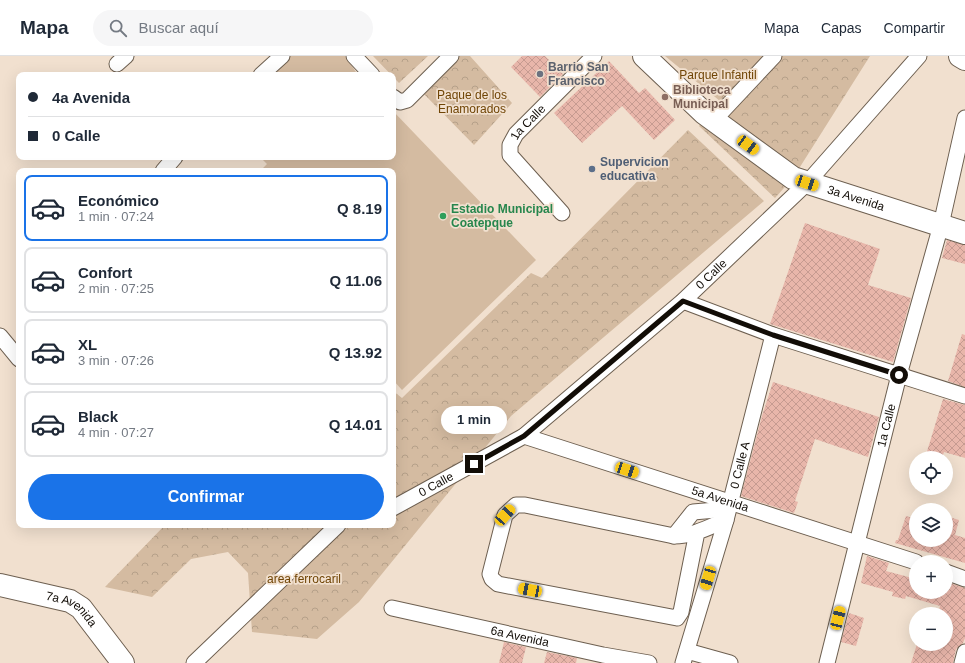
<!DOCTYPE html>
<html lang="es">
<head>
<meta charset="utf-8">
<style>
	body { margin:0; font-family:Helvetica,sans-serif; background:#f6f6f7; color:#1f2937; height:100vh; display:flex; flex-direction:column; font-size:15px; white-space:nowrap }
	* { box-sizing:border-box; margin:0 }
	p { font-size:13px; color:#747a83 }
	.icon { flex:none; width:22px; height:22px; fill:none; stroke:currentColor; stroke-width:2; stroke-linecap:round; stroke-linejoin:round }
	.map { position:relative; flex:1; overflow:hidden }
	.side { position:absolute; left:16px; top:112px; width:380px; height:360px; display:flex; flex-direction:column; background:#fff; border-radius:8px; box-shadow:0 4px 16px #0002 }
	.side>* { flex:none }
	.guide { position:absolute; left:16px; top:16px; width:380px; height:88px; border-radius:8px; box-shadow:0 4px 16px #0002; display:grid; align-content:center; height:88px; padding:0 12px; background:#fff }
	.tools { position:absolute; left:909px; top:395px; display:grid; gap:8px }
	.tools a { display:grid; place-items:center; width:44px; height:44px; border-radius:50%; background:#fff; box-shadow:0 4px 16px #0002; font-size:20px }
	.end { position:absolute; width:18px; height:18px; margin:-9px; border:5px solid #120d07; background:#fff; box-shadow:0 0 0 2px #fff }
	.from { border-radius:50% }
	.bubble { position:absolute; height:28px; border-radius:14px; background:#fff; box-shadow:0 4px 16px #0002; font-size:13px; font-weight:700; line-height:28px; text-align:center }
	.car { position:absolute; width:12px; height:24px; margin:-12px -6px; border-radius:5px; box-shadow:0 0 3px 1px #0007; background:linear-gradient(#f5c518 24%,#345 0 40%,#f5c518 0 76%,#345 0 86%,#f5c518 0) }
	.guide b { display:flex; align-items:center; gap:14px; height:38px; font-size:15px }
	.guide b+b { border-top:1px solid #e0e1e3 }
	.guide i { width:10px; height:10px; background:#1f2937 }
	ul { padding:7px 0 0; list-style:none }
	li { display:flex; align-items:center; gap:12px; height:66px; margin:0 8px 6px; padding:0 4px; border:2px solid #e0e1e3; border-radius:8px }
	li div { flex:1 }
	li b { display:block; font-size:15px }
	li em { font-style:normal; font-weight:700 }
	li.current { border-color:#1a73e8 }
	li>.icon { width:36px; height:36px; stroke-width:1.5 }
	.button { display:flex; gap:8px; margin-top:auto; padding:8px 12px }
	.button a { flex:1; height:46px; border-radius:24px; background:#1a73e8; color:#fff; font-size:16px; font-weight:700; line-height:46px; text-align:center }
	header { display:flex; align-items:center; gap:24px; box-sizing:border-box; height:56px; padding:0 20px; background:#fff; border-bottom:1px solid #e0e1e3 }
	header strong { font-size:19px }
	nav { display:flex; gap:22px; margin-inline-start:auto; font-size:14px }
	.search { width:280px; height:36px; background:#f6f6f7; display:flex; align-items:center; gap:10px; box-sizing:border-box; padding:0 14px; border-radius:22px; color:#747a83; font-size:15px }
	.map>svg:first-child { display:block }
</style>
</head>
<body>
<header>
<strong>Mapa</strong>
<div class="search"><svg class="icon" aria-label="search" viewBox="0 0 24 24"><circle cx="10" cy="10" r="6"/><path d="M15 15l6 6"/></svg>Buscar aquí</div>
<nav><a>Mapa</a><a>Capas</a><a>Compartir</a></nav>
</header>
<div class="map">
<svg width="965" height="607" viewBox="0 0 965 607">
	<defs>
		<pattern id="park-crowns" width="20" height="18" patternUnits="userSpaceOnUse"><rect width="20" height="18" fill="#d4bba1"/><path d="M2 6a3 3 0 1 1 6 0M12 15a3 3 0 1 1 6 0" fill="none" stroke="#b5a089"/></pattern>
		<pattern id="building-cross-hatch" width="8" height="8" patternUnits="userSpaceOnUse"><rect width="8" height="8" fill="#e8b6aa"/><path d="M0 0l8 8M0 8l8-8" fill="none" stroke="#c69b91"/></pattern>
	</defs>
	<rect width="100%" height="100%" fill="#f1e0cf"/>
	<path fill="url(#park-crowns)" d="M373,0H428L399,27Z
		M457,0H470L512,47L474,89L421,35Z
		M665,0H870L793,122L775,142L699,70L720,45Z
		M688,74L764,145L511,360L359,546L317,583L252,576L248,517L228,496L191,503L152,541L105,531L165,469H393V335L402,342L531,217L542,222Z"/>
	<path fill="#d4bba1" d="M285,0H345L358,19H264Z
		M393,55L536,204L402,334L393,324V115H260L267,108L260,101H393Z"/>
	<path fill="url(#building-cross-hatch)" d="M522,0H545L563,18L540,41L511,11Z
		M609,5L639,37L645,32L675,64L654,84L622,50L582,87L554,57Z
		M805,167L880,193L868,229L911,242L893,306L770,268Z
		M947,184L965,189V208L942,202Z
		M962,278L965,279V331L948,325Z
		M773,326L879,361L868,401L815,383L795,445L798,446L794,457L741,440L762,360Z
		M943,343L965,349V402L944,396L942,402H925Z
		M906,460L916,463V484H946V460L959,464L955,479L965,482V507L895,487L896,484H898Z
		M867,500L889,507L886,515L916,523V536H946L947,526L965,532V582L963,587L956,593L953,607H911L917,588L931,591L932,588H946V558H938L940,550L906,540L905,543L892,540L893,536L861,527Z
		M849,557L864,562L856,590L841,586Z
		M504,586L526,591L522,607H499Z
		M547,596L577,602L576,607H544Z"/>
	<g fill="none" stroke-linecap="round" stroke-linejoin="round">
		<defs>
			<g id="street">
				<path d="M354,0L372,19"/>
				<path d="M117,8L126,0"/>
				<path d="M261,19L282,0"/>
				<path d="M393,41L400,46L407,44L451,0"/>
				<path d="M714,64L774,0"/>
				<path d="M163,115L175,101"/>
				<path id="s1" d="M562,157L510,99V89L516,78L594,0"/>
				<path d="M683,245L773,279L965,340"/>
				<path d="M0,280L19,303"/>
				<path id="s2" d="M524,380L916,506"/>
				<path id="s3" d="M393,452L524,380L683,245L807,127L919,0"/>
				<path d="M697,476L681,556L677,562L498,528L492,523L490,518L505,459L516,449H525L674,480C693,480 709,471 726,464"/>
				<path d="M674,480L693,456L728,453"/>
				<path d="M946,516L965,523"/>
				<path id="s4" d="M392,552L603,599L649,607"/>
				<path d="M687,595L730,607"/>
				<path d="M194,607L338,469"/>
				<path id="s5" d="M683,607L726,464L773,279"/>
				<path id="s6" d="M827,607L899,319L941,169L965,62"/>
				<path d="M962,607L965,596"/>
			</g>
			<g id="secondary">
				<path id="s7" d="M644,0L704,57L793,122L965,177"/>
				<path d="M960,0L965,3"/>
				<path id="s8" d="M0,529L70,545L81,552L123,607"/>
			</g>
		</defs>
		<use href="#street" stroke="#6d5f50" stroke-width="17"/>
		<use href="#secondary" stroke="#6d5f50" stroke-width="24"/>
		<use href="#street" stroke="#fff" stroke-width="15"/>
		<use href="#secondary" stroke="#fff" stroke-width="22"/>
	</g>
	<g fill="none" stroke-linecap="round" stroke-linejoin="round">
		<path stroke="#120d07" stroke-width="5" d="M474,408L524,380L683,245L773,279L899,319"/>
	</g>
	<circle fill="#6b7280" stroke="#f1e0cf" stroke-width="1.5" cx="540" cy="18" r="4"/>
	<circle fill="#8d6e63" stroke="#f1e0cf" stroke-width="1.5" cx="665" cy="41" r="4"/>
	<circle fill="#5c6f8a" stroke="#f1e0cf" stroke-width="1.5" cx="592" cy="113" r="4"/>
	<circle fill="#2e9e5b" stroke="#f1e0cf" stroke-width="1.5" cx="443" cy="160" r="4"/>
	<g text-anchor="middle" stroke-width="3.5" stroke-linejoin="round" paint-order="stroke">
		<g font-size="12" font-weight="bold" fill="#5b616d" stroke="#f1e0cf" text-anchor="start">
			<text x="548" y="15">Barrio San<tspan x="548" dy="14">Francisco</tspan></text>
		</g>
		<g font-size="12" fill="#704506" stroke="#f1e0cf">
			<text x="718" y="23">Parque Infantil</text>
			<text x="472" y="43">Paque de los<tspan x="472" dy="14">Enamorados</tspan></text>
			<text x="304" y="527">area ferrocaril</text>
		</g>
		<g font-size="12" font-weight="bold" fill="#785e54" stroke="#f1e0cf" text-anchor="start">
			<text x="673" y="38">Biblioteca<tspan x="673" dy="14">Municipal</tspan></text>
		</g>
		<g font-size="12" fill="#120d07" stroke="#f1e0cf">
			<text dy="4" stroke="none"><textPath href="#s1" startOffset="117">1a Calle</textPath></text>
			<text dy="4" stroke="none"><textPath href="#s7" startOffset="259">3a Avenida</textPath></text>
			<text dy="4" stroke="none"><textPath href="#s3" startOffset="397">0 Calle</textPath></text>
			<text dy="4" stroke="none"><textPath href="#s6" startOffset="245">1a Calle</textPath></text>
			<text dy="4" stroke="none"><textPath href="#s5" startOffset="206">0 Calle A</textPath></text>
			<text dy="4" stroke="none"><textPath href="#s3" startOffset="49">0 Calle</textPath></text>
			<text dy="4" stroke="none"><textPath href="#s2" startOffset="206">5a Avenida</textPath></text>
			<text dy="4" stroke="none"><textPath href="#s8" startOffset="77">7a Avenida</textPath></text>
			<text dy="4" stroke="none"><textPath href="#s4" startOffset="131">6a Avenida</textPath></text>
		</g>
		<g font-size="12" font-weight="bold" fill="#4e5e75" stroke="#f1e0cf" text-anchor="start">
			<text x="600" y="110">Supervicion<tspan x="600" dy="14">educativa</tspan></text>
		</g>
		<g font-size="12" font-weight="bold" fill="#27864d" stroke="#f1e0cf" text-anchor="start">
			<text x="451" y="157">Estadio Municipal<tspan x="451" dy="14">Coatepque</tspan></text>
		</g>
	</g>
</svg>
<div class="tools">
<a><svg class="icon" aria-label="locate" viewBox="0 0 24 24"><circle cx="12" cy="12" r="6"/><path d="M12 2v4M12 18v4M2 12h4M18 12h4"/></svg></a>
<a><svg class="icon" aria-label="layers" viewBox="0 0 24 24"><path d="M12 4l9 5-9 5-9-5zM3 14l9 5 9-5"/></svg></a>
<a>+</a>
<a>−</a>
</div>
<i class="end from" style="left:899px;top:319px"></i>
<i class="end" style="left:474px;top:408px"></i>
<div class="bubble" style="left:441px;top:350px;width:66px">1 min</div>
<i class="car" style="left:748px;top:89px;rotate:126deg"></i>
<i class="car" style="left:807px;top:127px;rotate:108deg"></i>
<i class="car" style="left:627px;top:414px;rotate:108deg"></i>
<i class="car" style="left:505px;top:459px;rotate:42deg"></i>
<i class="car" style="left:708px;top:522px;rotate:197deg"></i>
<i class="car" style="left:530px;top:534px;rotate:281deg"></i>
<i class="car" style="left:838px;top:562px;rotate:14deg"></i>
<div class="guide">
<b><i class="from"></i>4a Avenida</b>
<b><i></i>0 Calle</b>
</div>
<section class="side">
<ul>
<li class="current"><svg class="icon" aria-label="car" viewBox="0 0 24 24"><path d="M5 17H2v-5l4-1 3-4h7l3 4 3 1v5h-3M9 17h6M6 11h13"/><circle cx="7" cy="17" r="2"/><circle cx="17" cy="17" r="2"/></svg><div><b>Económico</b><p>1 min · 07:24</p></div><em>Q 8.19</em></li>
<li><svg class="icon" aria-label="car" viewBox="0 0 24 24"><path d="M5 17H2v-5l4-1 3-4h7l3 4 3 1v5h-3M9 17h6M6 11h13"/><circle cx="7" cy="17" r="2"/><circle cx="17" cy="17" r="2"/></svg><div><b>Confort</b><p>2 min · 07:25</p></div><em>Q 11.06</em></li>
<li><svg class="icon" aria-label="car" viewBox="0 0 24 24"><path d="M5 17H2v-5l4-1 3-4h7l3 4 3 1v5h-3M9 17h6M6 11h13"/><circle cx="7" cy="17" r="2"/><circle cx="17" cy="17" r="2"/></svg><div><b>XL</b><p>3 min · 07:26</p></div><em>Q 13.92</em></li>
<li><svg class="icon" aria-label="car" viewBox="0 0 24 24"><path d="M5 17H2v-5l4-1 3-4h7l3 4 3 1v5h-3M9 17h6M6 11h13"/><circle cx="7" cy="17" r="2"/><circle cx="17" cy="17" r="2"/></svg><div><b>Black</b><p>4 min · 07:27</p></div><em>Q 14.01</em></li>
</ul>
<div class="button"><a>Confirmar</a></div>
</section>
</div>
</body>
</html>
